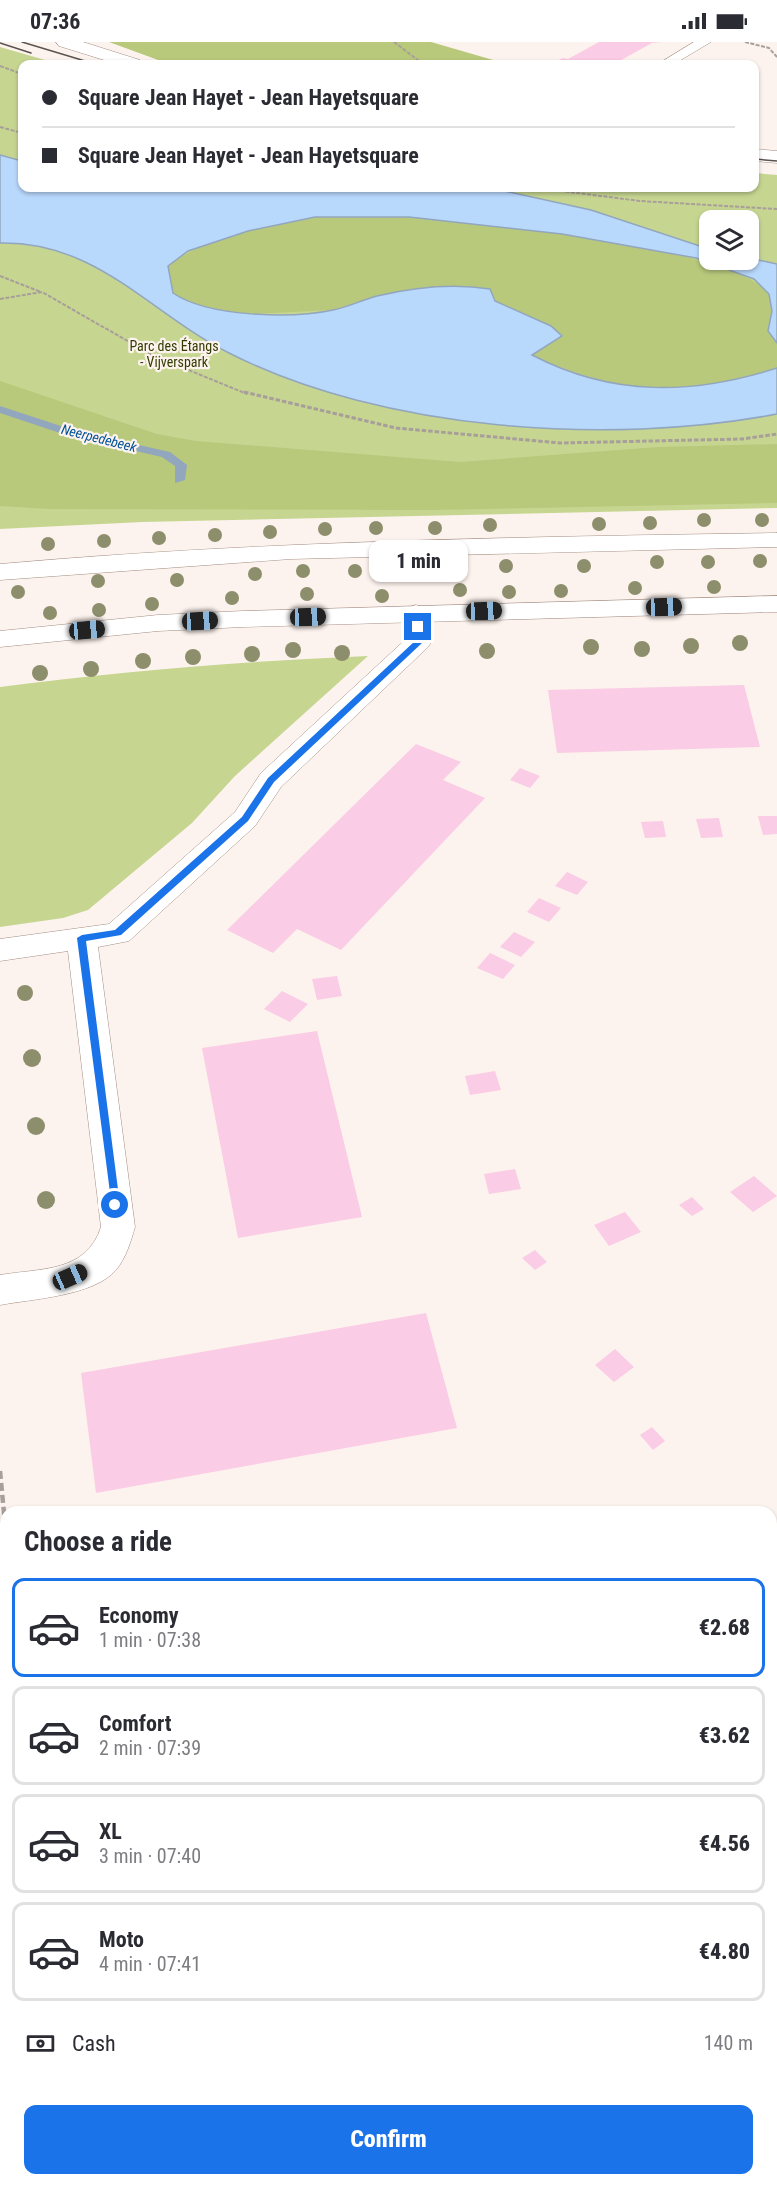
<!DOCTYPE html>
<html lang="en">
<head>
<meta charset="utf-8">
<style>
	body { margin:0; font-family:"Roboto Condensed",sans-serif; background:#f7f7f7; color:#2b2b33; height:100vh; display:flex; flex-direction:column; font-size:22px; white-space:nowrap }
	* { box-sizing:border-box; margin:0 }
	p { font-size:20px; color:#7c7c81 }
	.icon { flex:none; width:33px; height:33px; fill:none; stroke:currentColor; stroke-width:2; stroke-linecap:round; stroke-linejoin:round }
	.map { position:relative; flex:1; overflow:hidden }
	.details { position:absolute; left:0px; top:1464px; width:777px; height:680px; display:flex; flex-direction:column; background:#fff; border-radius:18px 18px 0 0; box-shadow:0 2px 4px #0004 }
	.details>* { flex:none }
	.guide { position:absolute; left:18px; top:18px; width:741px; height:132px; border-radius:12px; box-shadow:0 2px 4px #0004; display:grid; align-content:center; height:132px; padding:0 24px; background:#fff }
	.buttons { position:absolute; left:699px; top:168px; display:grid; gap:12px }
	.buttons a { display:grid; place-items:center; width:60px; height:60px; border-radius:12px; background:#fff; box-shadow:0 2px 4px #0004; font-size:30px }
	.end { position:absolute; width:27px; height:27px; margin:-14px; border:8px solid #1a73e8; background:#fff; box-shadow:0 0 0 3px #fff }
	.from { border-radius:50% }
	.bubble { position:absolute; height:42px; border-radius:12px; background:#fff; box-shadow:0 2px 4px #0004; font-size:20px; font-weight:800; line-height:42px; text-align:center }
	.car { position:absolute; width:18px; height:36px; margin:-18px -9px; border-radius:8px; box-shadow:0 0 4px 2px #0007; background:linear-gradient(#222 24%,#8ab4d8 0 40%,#222 0 76%,#8ab4d8 0 86%,#222 0) }
	.guide b { display:flex; align-items:center; gap:21px; height:57px; font-size:22px }
	.guide b+b { border-top:2px solid #e1e1e2 }
	.guide i { width:15px; height:15px; background:#2b2b33 }
	ul { padding:0; list-style:none }
	li { display:flex; align-items:center; gap:18px; height:99px; margin:0 12px 9px; padding:0 12px; border:3px solid #e1e1e2; border-radius:12px }
	li div { flex:1 }
	li b { display:block; font-size:22px }
	li em { font-style:normal; font-weight:800 }
	li.on { border-color:#1a73e8 }
	li>.icon { width:54px; height:54px; stroke-width:1.5 }
	h2 { padding:0 24px; font-size:27px; line-height:72px }
	.pay { display:flex; align-items:center; gap:15px; height:66px; padding:0 24px; font-size:22px }
	.pay p { margin-inline-start:auto }
	.cta { display:flex; gap:12px; margin-top:auto; padding:12px 24px }
	.cta a { flex:1; height:69px; border-radius:12px; background:#1a73e8; color:#fff; font-size:24px; font-weight:800; line-height:69px; text-align:center }
	.status { display:flex; justify-content:space-between; align-items:center; height:42px; padding:0 30px; background:#fff; direction:ltr }
	.status svg { height:16px; fill:currentColor }
	.map>svg:first-child { display:block }
</style>
</head>
<body>
<div class="status"><b>07:36</b><svg viewBox="0 0 49 12"><path d="M0 12V9h3v3zM5 12V6h3v6zM10 12V3h3v9zM15 12V0h3v12zM26 1h20v11H26zM47 4h2v5h-2z"/></svg></div>
<div class="map">
<svg width="777" height="2143" viewBox="0 0 777 2143">
	<rect width="100%" height="100%" fill="#fdf3ee"/>
	<path fill="#c6d691" fill-rule="evenodd" d="M0,5L59,22H22V146H754L755,131L777,133V466L142,480L0,487ZM710,178H748V218H710Z
		M368,614L235,734L192,781L88,868L63,876L0,885V645C122,629 245,619 368,614Z
		M6,1618V2138H119L120,2143H0V1620Z"/>
	<path fill="#b8c97c" d="M109,0H431L507,22H169Z
		M315,175C347,175 379,173 411,175C476,180 730,205 767,250C775,260 770,277 768,289L777,301V326C685,355 619,353 532,313L549,303L551,284L495,259L427,245L377,255L332,268L255,272L220,269L185,259L173,251L168,224C209,192 266,185 315,175Z
		M0,339L157,392L196,399L460,420L658,405L777,402V461L433,468L49,467L0,464Z"/>
	<path fill="#b8d8fc" stroke="#92a6be" stroke-width="1.5" d="M0,113L22,119V146H491L591,168L709,207L710,218L749,216L777,222V301L768,289L772,269L769,252L754,237L696,216L562,192L409,175H315L248,189L188,209L168,224L173,251C208,275 292,277 333,268C348,265 362,258 377,254C415,245 452,241 490,247L495,259L551,284L562,294L532,313C613,355 692,353 777,326V372C609,404 383,389 229,311C149,271 97,199 0,201Z"/>
	<g fill="none" stroke-linecap="round" stroke-linejoin="round">
		<path fill="#92a6be" fill-rule="evenodd" d="M0,364L76,389L170,410L187,423L185,438L175,441V424L162,415L69,394L0,371Z"/>
	</g>
	<path fill="#facce5" d="M599,0H662L652,1L614,22H550L563,16L568,17Z
		M744,643L760,705L557,711L548,648Z
		M416,702L461,720L443,738L485,756L341,908L297,887L273,911L227,888Z
		M520,726L540,734L530,746L510,738Z
		M758,774H777V792L763,793Z
		M719,776L723,795L701,796L696,777Z
		M663,779L666,795L645,796L641,780Z
		M567,830L588,840L577,853L555,844Z
		M539,856L561,866L549,880L527,870Z
		M514,890L535,900L521,915L500,905Z
		M490,911L515,923L503,937L477,926Z
		M337,934L342,954L317,958L312,937Z
		M282,949L308,962L290,980L264,967Z
		M317,989L362,1175L238,1196L202,1006Z
		M495,1029L501,1048L470,1053L465,1034Z
		M515,1127L521,1147L489,1152L484,1132Z
		M754,1134L777,1154L753,1170L730,1150Z
		M692,1155L704,1167L692,1174L679,1163Z
		M625,1170L641,1190L609,1204L594,1183Z
		M535,1208L547,1220L535,1228L522,1216Z
		M426,1271L457,1386L96,1451L81,1331Z
		M615,1307L634,1325L614,1340L595,1323Z
		M652,1385L665,1399L653,1408L640,1393Z
		M771,1496L777,1501V1584L771,1578Z
		M777,1732V1904L771,1908V1735Z"/>
	<g fill="none" stroke-linecap="round" stroke-linejoin="round">
		<defs>
			<path id="service" d="M694,0H711L674,22H658Z"/>
			<path id="minor" d="M416,563L425,566L429,571L432,599L428,605L281,745L255,784L129,899L98,905L135,1185C131,1199 126,1216 116,1228C94,1254 32,1257 0,1263V1233C41,1226 86,1231 101,1185L68,909L0,919V897L109,882L235,770L261,731L406,597L403,571L407,566Z
				M6,1580V1618L0,1619V1581Z
				M777,1954V2002L771,2004V1956Z
				M167,2138H215L216,2143H168Z
				M459,2138H516L514,2143H457Z"/>
			<path id="tertiary" d="M56,0H83L140,18L143,22H117L59,4Z
				M754,107L777,109V121L754,119Z"/>
			<path id="primary" d="M777,491V505L291,517L0,538V522C259,499 518,495 777,491Z
				M777,554V570L243,585L158,589L0,605V589L158,573L243,569Z"/>
		</defs>
		<use href="#service" stroke="#a38d82" stroke-width="1"/>
		<use href="#minor" stroke="#a38d82" stroke-width="1"/>
		<use href="#tertiary" stroke="#a38d82" stroke-width="1"/>
		<use href="#primary" stroke="#a38d82" stroke-width="1"/>
		<path stroke="#a89e9a" stroke-width="2" stroke-dasharray="4 1.5" stroke-linecap="butt" d="M394,0L423,22
			M745,0L769,6L777,15
			M0,24L22,32
			M0,85L22,91
			M538,146L640,159L777,167
			M0,234L41,250
			M0,257L42,250L152,313L247,352"/>
		<path stroke="#a89e9a" stroke-width="3" stroke-dasharray="4.5 2" stroke-linecap="butt" d="M244,350L396,386L560,401L742,397L777,392"/>
		<path stroke="#a89e9a" stroke-width="4.5" stroke-dasharray="8 4" stroke-linecap="butt" d="M0,1429L6,1492
			M59,2138V2143"/>
		<use href="#service" fill="#fff" fill-rule="evenodd"/>
		<use href="#minor" fill="#fff" fill-rule="evenodd"/>
		<use href="#tertiary" fill="#fff" fill-rule="evenodd"/>
		<use href="#primary" fill="#fff" fill-rule="evenodd"/>
		<path stroke="#5b514d" stroke-width="1.5" d="M22,0L95,22
			M0,1L31,11
			M754,117L777,119"/>
	</g>
	<g fill="#8d8e6b">
		<circle cx="704" cy="478" r="7"/>
		<circle cx="762" cy="478" r="7"/>
		<circle cx="650" cy="481" r="7"/>
		<circle cx="599" cy="482" r="7"/>
		<circle cx="490" cy="483" r="7"/>
		<circle cx="376" cy="486" r="7"/>
		<circle cx="435" cy="486" r="7"/>
		<circle cx="325" cy="487" r="7"/>
		<circle cx="270" cy="490" r="7"/>
		<circle cx="215" cy="493" r="7"/>
		<circle cx="159" cy="496" r="7"/>
		<circle cx="104" cy="499" r="7"/>
		<circle cx="48" cy="502" r="7"/>
		<circle cx="760" cy="519" r="7"/>
		<circle cx="657" cy="520" r="7"/>
		<circle cx="708" cy="520" r="7"/>
		<circle cx="506" cy="524" r="7"/>
		<circle cx="584" cy="524" r="7"/>
		<circle cx="429" cy="525" r="7"/>
		<circle cx="303" cy="529" r="7"/>
		<circle cx="355" cy="529" r="7"/>
		<circle cx="255" cy="532" r="7"/>
		<circle cx="177" cy="538" r="7"/>
		<circle cx="98" cy="539" r="7"/>
		<circle cx="714" cy="545" r="7"/>
		<circle cx="635" cy="546" r="7"/>
		<circle cx="460" cy="548" r="7"/>
		<circle cx="561" cy="549" r="7"/>
		<circle cx="18" cy="550" r="7"/>
		<circle cx="509" cy="550" r="7"/>
		<circle cx="307" cy="552" r="7"/>
		<circle cx="382" cy="554" r="7"/>
		<circle cx="232" cy="556" r="7"/>
		<circle cx="152" cy="562" r="7"/>
		<circle cx="99" cy="568" r="7"/>
		<circle cx="50" cy="571" r="7"/>
		<circle cx="740" cy="601" r="8"/>
		<circle cx="691" cy="604" r="8"/>
		<circle cx="591" cy="605" r="8"/>
		<circle cx="642" cy="607" r="8"/>
		<circle cx="293" cy="608" r="8"/>
		<circle cx="487" cy="609" r="8"/>
		<circle cx="342" cy="611" r="8"/>
		<circle cx="252" cy="612" r="8"/>
		<circle cx="193" cy="615" r="8"/>
		<circle cx="143" cy="619" r="8"/>
		<circle cx="91" cy="627" r="8"/>
		<circle cx="40" cy="631" r="8"/>
		<circle cx="25" cy="951" r="8"/>
		<circle cx="32" cy="1016" r="9"/>
		<circle cx="36" cy="1084" r="9"/>
		<circle cx="46" cy="1158" r="9"/>
	</g>
	<path fill="#1a73e8" d="M418,583L421,585L422,601L274,740L248,779L121,893L86,899L120,1163L119,1166H112L77,896L82,893L115,888L242,775L268,736L415,599L414,585Z"/>
	<g text-anchor="middle" stroke-width="4.5" stroke-linejoin="round" paint-order="stroke">
		<g font-size="14" fill="#323b00" stroke="#fdf3ee">
			<text x="174" y="309">Parc des Étangs<tspan x="174" dy="16">- Vijverspark</tspan></text>
		</g>
		<g font-size="14" font-style="italic" fill="#015297" stroke="#fdf3ee">
			<text transform="translate(99 396) rotate(14)" y="5">Neerpedebeek</text>
		</g>
	</g>
</svg>
<div class="buttons">
<a><svg class="icon" aria-label="layers" viewBox="0 0 24 24"><path d="M12 4l9 5-9 5-9-5zM3 14l9 5 9-5"/></svg></a>
</div>
<i class="end from" style="left:115px;top:1163px"></i>
<i class="end" style="left:418px;top:585px"></i>
<div class="bubble" style="left:369px;top:498px;width:99px">1 min</div>
<i class="car" style="left:664px;top:565px;rotate:88deg"></i>
<i class="car" style="left:484px;top:569px;rotate:88deg"></i>
<i class="car" style="left:308px;top:575px;rotate:88deg"></i>
<i class="car" style="left:200px;top:579px;rotate:87deg"></i>
<i class="car" style="left:87px;top:588px;rotate:85deg"></i>
<i class="car" style="left:70px;top:1235px;rotate:66deg"></i>
<div class="guide">
<b><i class="from"></i>Square Jean Hayet - Jean Hayetsquare</b>
<b><i></i>Square Jean Hayet - Jean Hayetsquare</b>
</div>
<section class="details">
<h2>Choose a ride</h2>
<ul>
<li class="on"><svg class="icon" aria-label="car" viewBox="0 0 24 24"><path d="M5 17H2v-5l4-1 3-4h7l3 4 3 1v5h-3M9 17h6M6 11h13"/><circle cx="7" cy="17" r="2"/><circle cx="17" cy="17" r="2"/></svg><div><b>Economy</b><p>1 min · 07:38</p></div><em>€2.68</em></li>
<li><svg class="icon" aria-label="car" viewBox="0 0 24 24"><path d="M5 17H2v-5l4-1 3-4h7l3 4 3 1v5h-3M9 17h6M6 11h13"/><circle cx="7" cy="17" r="2"/><circle cx="17" cy="17" r="2"/></svg><div><b>Comfort</b><p>2 min · 07:39</p></div><em>€3.62</em></li>
<li><svg class="icon" aria-label="car" viewBox="0 0 24 24"><path d="M5 17H2v-5l4-1 3-4h7l3 4 3 1v5h-3M9 17h6M6 11h13"/><circle cx="7" cy="17" r="2"/><circle cx="17" cy="17" r="2"/></svg><div><b>XL</b><p>3 min · 07:40</p></div><em>€4.56</em></li>
<li><svg class="icon" aria-label="car" viewBox="0 0 24 24"><path d="M5 17H2v-5l4-1 3-4h7l3 4 3 1v5h-3M9 17h6M6 11h13"/><circle cx="7" cy="17" r="2"/><circle cx="17" cy="17" r="2"/></svg><div><b>Moto</b><p>4 min · 07:41</p></div><em>€4.80</em></li>
</ul>
<div class="pay"><svg class="icon" aria-label="cash" viewBox="0 0 24 24"><path d="M3 7h18v10H3z"/><circle cx="12" cy="12" r="2"/></svg>Cash<p>140 m</p></div>
<div class="cta"><a>Confirm</a></div>
</section>
</div>
</body>
</html>
